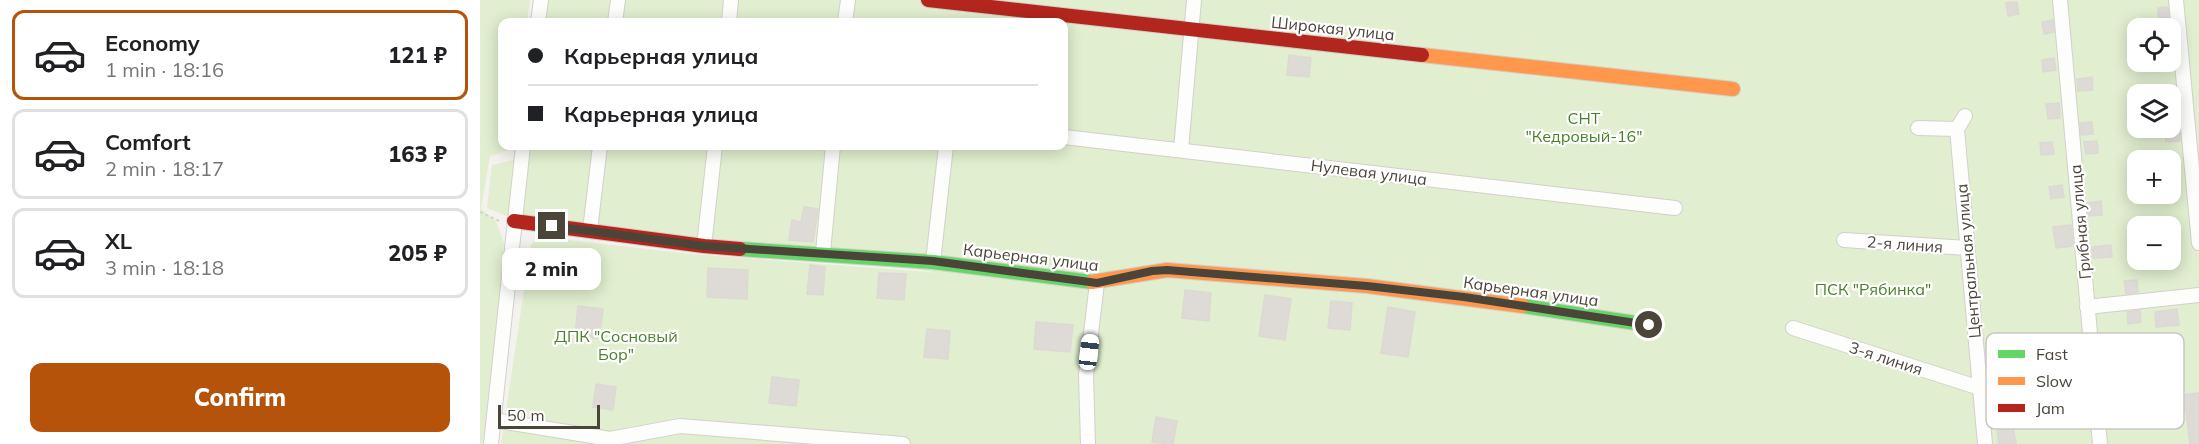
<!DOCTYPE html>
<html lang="en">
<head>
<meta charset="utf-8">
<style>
	body { margin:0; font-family:Mulish,sans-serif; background:#f2f2f2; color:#202124; height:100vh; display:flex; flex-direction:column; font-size:22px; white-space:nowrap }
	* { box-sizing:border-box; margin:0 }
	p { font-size:20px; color:#757577 }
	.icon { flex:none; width:33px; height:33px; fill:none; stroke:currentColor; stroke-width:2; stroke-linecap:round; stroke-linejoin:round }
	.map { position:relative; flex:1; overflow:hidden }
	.drawer { display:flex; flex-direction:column; background:#fff; width:480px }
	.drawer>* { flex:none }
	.hud { position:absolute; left:18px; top:18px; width:570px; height:132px; border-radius:12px; box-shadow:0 3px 15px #0003; display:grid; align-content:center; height:132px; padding:0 30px; background:#fff }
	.controls { position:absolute; left:1647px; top:18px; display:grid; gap:12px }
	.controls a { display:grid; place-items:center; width:54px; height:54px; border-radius:12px; background:#fff; box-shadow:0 3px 15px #0003; font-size:30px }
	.scale { position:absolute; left:18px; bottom:15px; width:102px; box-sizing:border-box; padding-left:6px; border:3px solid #4b4439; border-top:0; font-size:16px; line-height:21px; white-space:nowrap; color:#4b4439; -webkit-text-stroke:4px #fff; paint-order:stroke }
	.end { position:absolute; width:27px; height:27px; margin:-14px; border:8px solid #4b4439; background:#fff; box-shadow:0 0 0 3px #fff }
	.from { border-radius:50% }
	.bubble { position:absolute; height:42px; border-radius:12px; background:#fff; box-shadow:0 3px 15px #0003; font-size:20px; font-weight:800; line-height:42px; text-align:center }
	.car { position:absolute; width:18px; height:36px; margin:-18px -9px; border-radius:8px; box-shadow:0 0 4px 2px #0007; background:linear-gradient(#fff 24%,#345 0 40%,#fff 0 76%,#345 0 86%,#fff 0) }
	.hud b { display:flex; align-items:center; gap:21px; height:57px; font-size:22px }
	.hud b+b { border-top:2px solid #e0e0e0 }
	.hud i { width:15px; height:15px; background:#202124 }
	ul { padding:10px 0 0; list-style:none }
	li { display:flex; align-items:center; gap:18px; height:90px; margin:0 12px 9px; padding:0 18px; border:3px solid #e0e0e0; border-radius:12px }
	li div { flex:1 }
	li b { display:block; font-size:22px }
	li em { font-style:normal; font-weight:800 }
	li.active { border-color:#b45309 }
	li>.icon { width:54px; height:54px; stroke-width:1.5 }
	.action { display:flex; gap:12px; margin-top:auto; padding:12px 30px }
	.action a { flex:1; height:69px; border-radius:12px; background:#b45309; color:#fff; font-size:24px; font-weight:800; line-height:69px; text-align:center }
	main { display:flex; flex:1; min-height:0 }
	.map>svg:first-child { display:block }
</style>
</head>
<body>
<main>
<section class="drawer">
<ul>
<li class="active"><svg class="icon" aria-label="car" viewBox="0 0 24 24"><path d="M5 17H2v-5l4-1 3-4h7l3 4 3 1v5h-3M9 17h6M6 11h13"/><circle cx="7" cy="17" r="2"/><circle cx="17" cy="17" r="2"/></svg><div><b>Economy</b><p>1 min · 18:16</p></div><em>121 ₽</em></li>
<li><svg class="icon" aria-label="car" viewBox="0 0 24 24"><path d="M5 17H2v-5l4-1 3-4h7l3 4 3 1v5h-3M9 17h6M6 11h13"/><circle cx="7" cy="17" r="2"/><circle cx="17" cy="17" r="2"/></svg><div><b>Comfort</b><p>2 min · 18:17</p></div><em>163 ₽</em></li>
<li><svg class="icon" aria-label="car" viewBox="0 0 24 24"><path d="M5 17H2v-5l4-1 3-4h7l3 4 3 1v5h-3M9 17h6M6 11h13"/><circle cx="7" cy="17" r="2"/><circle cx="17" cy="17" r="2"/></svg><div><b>XL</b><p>3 min · 18:18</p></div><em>205 ₽</em></li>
</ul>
<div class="action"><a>Confirm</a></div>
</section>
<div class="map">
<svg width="1719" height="444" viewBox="0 0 1719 444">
	<rect width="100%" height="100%" fill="#f4f2ee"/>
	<path fill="#e1eecf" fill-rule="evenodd" d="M0,0H50L47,22H22V146H33L32,149L10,156L1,209L16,221L24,243L10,401L2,444H0Z
		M53,0H1719V444H21L51,244L64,237L210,254L461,273L246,243L29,217L7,208L12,165L33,160L35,146H584V22H50ZM1658,28H1690V62H1658ZM1658,94H1690V128H1658ZM1658,160H1690V194H1658ZM1658,226H1690V260H1658Z"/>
	<path fill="#dedbd6" stroke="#dcd9d4" stroke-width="1.5" d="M1537,2L1539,14L1528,16L1526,3Z
		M1688,7L1689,21L1679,22L1678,8Z
		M1573,20L1574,32L1564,34L1562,22Z
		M809,55L831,58L829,77L807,75Z
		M1574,58L1576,70L1563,72L1562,60Z
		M1612,77L1613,90L1598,91L1597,79Z
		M1579,103L1580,118L1568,119L1566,104Z
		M1612,122L1613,134L1601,135L1600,123Z
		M1684,128H1699L1700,141L1686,142Z
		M1617,141L1618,153L1606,154L1604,142Z
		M1572,142L1574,154L1561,155L1560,143Z
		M1582,185L1584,197L1571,199L1569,187Z
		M1621,201L1622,215L1608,216L1607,203Z
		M324,207L338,209L333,242L309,240L312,220L321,222Z
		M1591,225L1593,246L1576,248L1573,227Z
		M1631,245L1632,257L1613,258L1612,247Z
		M64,260L87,262L85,288L62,285Z
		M330,265L345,267L343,295L327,294Z
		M228,268L268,270L267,299L227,297Z
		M399,273L426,274L424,300L397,298Z
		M1657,280L1658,292L1646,294L1644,281Z
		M705,290L731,293L729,321L702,318Z
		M785,295L811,299L805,340L779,336Z
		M851,301L872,303L870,330L848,328Z
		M98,306L123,309L119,339L95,335Z
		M908,307L935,312L928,357L901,353Z
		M1697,309L1699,325L1676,327L1675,312Z
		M1660,310L1661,322L1648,324L1647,312Z
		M556,322L593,325L590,352L554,349Z
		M447,329L470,331L468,359L444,357Z
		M292,377L319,380L316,406L289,403Z
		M116,384L136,387L133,410L113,407Z
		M1719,393V444H1710L1706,411L1679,414L1677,398Z
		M676,417L697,421L693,444L672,442Z
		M1532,421L1536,444H1519L1516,423Z"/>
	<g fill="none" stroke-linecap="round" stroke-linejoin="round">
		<defs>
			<path id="street" d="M1580,0L1620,444
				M1696,0L1719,243
				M58,22L61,0
				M135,22L138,0
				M249,22L251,0
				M365,22L368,0
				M1485,116L1477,129L1505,444
				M1438,128L1477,129
				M584,137L1195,208
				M701,150L714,0
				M110,230L120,146
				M1364,240L1487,248
				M224,246L235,146
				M343,252L353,146
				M453,262L466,146
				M1607,307L1719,295
				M1313,328L1500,388
				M14,420L130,439L200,426L423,444
				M11,444L43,146
				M608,444L606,375L617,283"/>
			<path id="fast" d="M260,249L453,262L612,282
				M1043,306L1169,325"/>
			<path id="slow" d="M942,55L1253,89
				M612,282L687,270L887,286L1043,306"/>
			<path id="jam" d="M448,0L942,55
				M34,221L224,246L260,249"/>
		</defs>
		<use href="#street" stroke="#d2d0cb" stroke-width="16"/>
		<use href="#fast" stroke="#d3cfc5" stroke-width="16"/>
		<use href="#slow" stroke="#d3cfc5" stroke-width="16"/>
		<use href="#jam" stroke="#d3cfc5" stroke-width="16"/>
		<path stroke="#d3d2cc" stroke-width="2" stroke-dasharray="3 3" stroke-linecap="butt" d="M0,212L19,221"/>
		<use href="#street" stroke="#fdfdfc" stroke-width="14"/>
		<use href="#fast" stroke="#63d668" stroke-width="14"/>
		<use href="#slow" stroke="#ff974d" stroke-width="14"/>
		<use href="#jam" stroke="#b3261e" stroke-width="14"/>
	</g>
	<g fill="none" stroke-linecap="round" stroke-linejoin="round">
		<path stroke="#4b4439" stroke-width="8" d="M72,226L224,246L453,261L617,283L672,271L687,270L887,286L984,297L1169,325"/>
	</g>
	<g text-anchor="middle" stroke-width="4.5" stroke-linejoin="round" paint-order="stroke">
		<g font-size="16" fill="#4b4439" stroke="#fff">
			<text transform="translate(853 28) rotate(6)" y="6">Широкая улица</text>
			<text transform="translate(889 172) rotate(7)" y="6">Нулевая улица</text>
			<text transform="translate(1600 222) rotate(-95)" y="6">Грибная улица</text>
			<text transform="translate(1425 244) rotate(4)" y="6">2-я линия</text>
			<text transform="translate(551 257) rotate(7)" y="6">Карьерная улица</text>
			<text transform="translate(1488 261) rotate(-95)" y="6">Центральная улица</text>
			<text transform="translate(1051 291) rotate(8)" y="6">Карьерная улица</text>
			<text transform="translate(1406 358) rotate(18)" y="6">3-я линия</text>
		</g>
		<g font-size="16" fill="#4a7f2a" stroke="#fff">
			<text x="1104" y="124">СНТ<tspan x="1104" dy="18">"Кедровый-16"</tspan></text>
			<text x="1393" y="295">ПСК "Рябинка"</text>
			<text x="136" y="342">ДПК "Сосновый<tspan x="136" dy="18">Бор"</tspan></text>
		</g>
	</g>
	<rect x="1506" y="333" width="198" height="96" rx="9" fill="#fff" stroke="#c9c7c4" stroke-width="1.5"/>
	<rect x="1518" y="350" width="27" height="8" fill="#63d668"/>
	<rect x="1518" y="377" width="27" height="8" fill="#ff974d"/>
	<rect x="1518" y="404" width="27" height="8" fill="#b3261e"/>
	<g font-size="16" fill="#4b4439">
		<text x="1556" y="360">Fast</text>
		<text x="1556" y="387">Slow</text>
		<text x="1556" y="414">Jam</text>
	</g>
</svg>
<div class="controls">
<a><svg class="icon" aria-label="locate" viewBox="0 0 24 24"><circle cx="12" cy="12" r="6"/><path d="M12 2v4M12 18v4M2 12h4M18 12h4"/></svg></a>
<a><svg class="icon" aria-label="layers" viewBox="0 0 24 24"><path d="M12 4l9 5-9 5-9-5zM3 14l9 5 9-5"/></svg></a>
<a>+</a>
<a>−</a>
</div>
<div class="scale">50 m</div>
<i class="end from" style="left:1169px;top:325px"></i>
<i class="end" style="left:72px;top:226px"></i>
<div class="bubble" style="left:22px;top:248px;width:99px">2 min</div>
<i class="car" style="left:609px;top:352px;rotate:7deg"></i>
<div class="hud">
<b><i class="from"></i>Карьерная улица</b>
<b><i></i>Карьерная улица</b>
</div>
</div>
</main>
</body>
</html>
